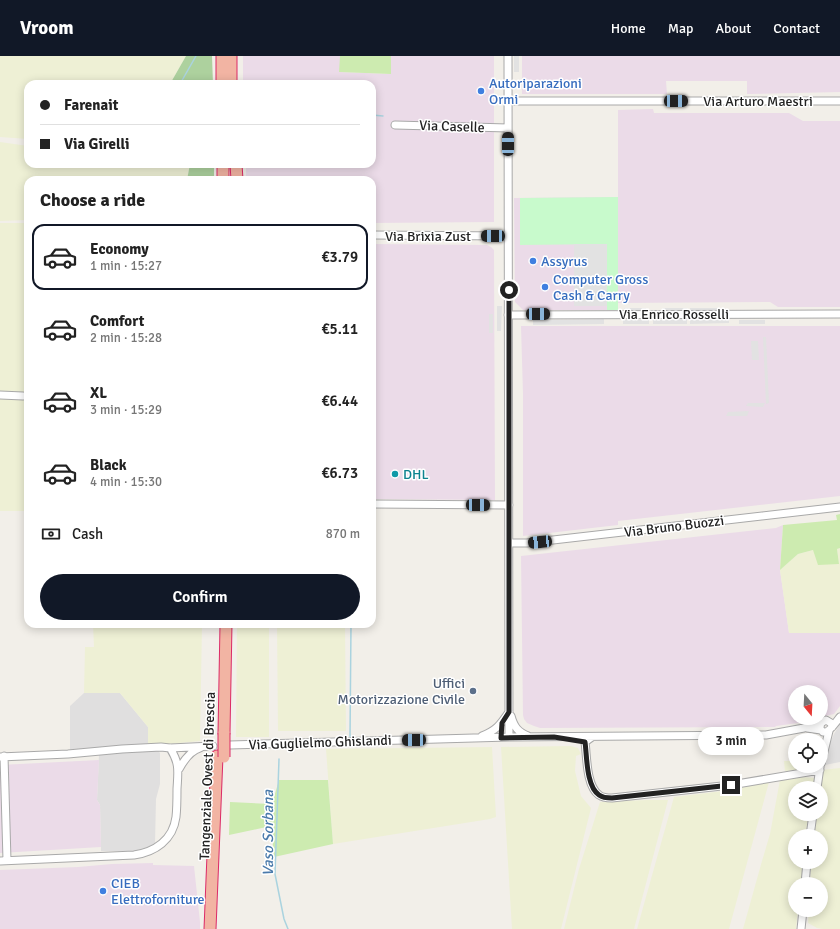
<!DOCTYPE html>
<html lang="en">
<head>
<meta charset="utf-8">
<style>
	body { margin:0; font-family:Signika,sans-serif; background:#f6f6f6; color:#222; height:100vh; display:flex; flex-direction:column; font-size:15px; white-space:nowrap }
	* { box-sizing:border-box; margin:0 }
	p { font-size:13px; color:#767676 }
	.icon { flex:none; width:22px; height:22px; fill:none; stroke:currentColor; stroke-width:2; stroke-linecap:round; stroke-linejoin:round }
	.map { position:relative; flex:1; overflow:hidden }
	.side { position:absolute; left:24px; top:120px; width:352px; height:452px; display:flex; flex-direction:column; background:#fff; border-radius:12px; box-shadow:0 2px 10px #0003 }
	.side>* { flex:none }
	.guide { position:absolute; left:24px; top:24px; width:352px; height:88px; border-radius:12px; box-shadow:0 2px 10px #0003; display:grid; align-content:center; height:88px; padding:0 16px; background:#fff }
	.needle { width:26px; rotate:162deg }
	.controls { position:absolute; left:788px; top:629px; display:grid; gap:8px }
	.controls a { display:grid; place-items:center; width:40px; height:40px; border-radius:50%; background:#fff; box-shadow:0 2px 10px #0003; font-size:20px }
	.end { position:absolute; width:18px; height:18px; margin:-9px; border:5px solid #222; background:#fff; box-shadow:0 0 0 2px #fff }
	.from { border-radius:50% }
	.bubble { position:absolute; height:28px; border-radius:14px; background:#fff; box-shadow:0 2px 10px #0003; font-size:13px; font-weight:600; line-height:28px; text-align:center }
	.car { position:absolute; width:12px; height:24px; margin:-12px -6px; border-radius:5px; box-shadow:0 0 3px 1px #0007; background:linear-gradient(#222 24%,#8ab4d8 0 40%,#222 0 76%,#8ab4d8 0 86%,#222 0) }
	.guide b { display:flex; align-items:center; gap:14px; height:38px; font-size:15px }
	.guide b+b { border-top:1px solid #e0e0e0 }
	.guide i { width:10px; height:10px; background:#222 }
	ul { padding:0; list-style:none }
	li { display:flex; align-items:center; gap:12px; height:66px; margin:0 8px 6px; padding:0 8px; border:2px solid transparent; border-radius:12px }
	li div { flex:1 }
	li b { display:block; font-size:15px }
	li em { font-style:normal; font-weight:600 }
	li.on { border-color:#111827 }
	li>.icon { width:36px; height:36px; stroke-width:1.5 }
	h2 { padding:0 16px; font-size:18px; line-height:48px }
	.pay { display:flex; align-items:center; gap:10px; height:44px; padding:0 16px; font-size:15px }
	.pay p { margin-inline-start:auto }
	.button { display:flex; gap:8px; margin-top:auto; padding:8px 16px }
	.button a { flex:1; height:46px; border-radius:24px; background:#111827; color:#fff; font-size:16px; font-weight:600; line-height:46px; text-align:center }
	header { display:flex; align-items:center; gap:24px; box-sizing:border-box; height:56px; padding:0 20px; background:#111827; color:#fff }
	header strong { font-size:19px }
	nav { display:flex; gap:22px; margin-inline-start:auto; font-size:14px }
	.map>svg:first-child { display:block }
</style>
</head>
<body>
<header>
<strong>Vroom</strong>
<nav><a>Home</a><a>Map</a><a>About</a><a>Contact</a></nav>
</header>
<div class="map">
<svg width="840" height="873" viewBox="0 0 840 873">
	<rect width="100%" height="100%" fill="#f2efe9"/>
	<path fill="#e0dfdf" d="M84,637H120L148,671V690L156,692L160,697V728L156,743L155,788L148,791L134,795H101L100,749L97,744L99,699L104,695H70V650Z
		M840,668V706L825,709L828,692L834,678Z"/>
	<path fill="#ebdbe8" d="M243,0H340V16L391,18V0H494V166L372,167V124H246V108H372V28H243Z
		M522,0H840V36L747,38V25H666L667,38H522Z
		M653,53L654,57H789L803,65H840V251H778L770,246L618,247V254H523L515,246L514,142L618,141V54Z
		M372,188L487,189L491,191L494,194V197L495,444L372,443Z
		M521,270H840V440L618,465V469L523,480V338Z
		M783,469L780,514L789,577H840V650L834,658L821,661V636H795V662H819L798,667L776,670L775,671L540,672L534,670L527,667L524,663L523,659L521,500L776,472Z
		M99,704L97,744L100,749L101,791L0,797V709Z
		M153,807V809L194,810L200,866V873H0V814L78,811L112,808Z"/>
	<path fill="#eef0d5" d="M0,0H186L170,28H28V83L0,81Z
		M0,86L28,90V108H190L187,124H28V164L0,165Z
		M0,167H28V451H27L24,455H0Z
		M840,492V577H789L780,514L798,498L813,494L839,508L837,493Z
		M93,568H202L200,685L148,690V671L120,637H84L85,591H94Z
		M237,568H269V681H236Z
		M277,568H345L346,675H278Z
		M571,690L578,692L581,698L576,700L575,715L581,740L591,752L561,873H512L501,691Z
		M492,691L496,761L490,763L333,788L326,693Z
		M784,705H795V710H817L816,713L785,715Z
		M840,712V873H823L817,872L808,867L809,854H821V828H810L811,806H821V780H813L816,758H821V732H820L822,714Z
		M801,721L816,722L814,732H795V758H809L805,780H795V806H804L801,828H795V854H798L796,873H743L762,805L770,778L780,724Z
		M769,726L729,873H637L674,741L731,734Z
		M647,744H668L634,873H564L579,813L600,746Z"/>
	<path fill="#cdebb0" d="M340,0H391V18L339,16Z
		M840,458V492L837,493L839,508L818,509L813,494L798,498L780,514L783,469L837,464L836,459Z
		M279,724H328L333,788L274,801L271,770L229,779L230,746L272,748Z"/>
	<path fill="#add19e" d="M186,0H212L213,28H170Z
		M190,108H214V124H187Z"/>
	<path fill="#c8facc" d="M618,141V254H607V188L520,189V142Z"/>
	<path fill="#e2e2e2" d="M514,0H519V16H514Z
		M574,188H607V250H574Z
		M497,250H502L501,275H497Z
		M624,252H646V256H624Z
		M663,252H687V256H663Z
		M690,252H720V256H690Z
		M489,258H493V277H489Z
		M604,263V268L533,269V264Z
		M687,263V268H653V264Z
		M729,263V267L690,268V264Z
		M623,264H649V268H623Z
		M739,264H765V268H739Z
		M763,281H766L769,347L766,348Z
		M751,285H758L759,304H752Z
		M748,347H765L763,351L746,350Z
		M749,355L747,360H726L728,356Z"/>
	<g fill="none" stroke-linecap="round" stroke-linejoin="round">
		<path stroke="#aad3df" stroke-width="1.5" d="M180,28L196,0
			M372,59L383,60
			M350,682L351,568
			M279,703L275,818L284,863L288,873"/>
		<defs>
			<path id="minor" d="M508,0L509,681
				M508,45H840
				M395,69L508,72
				M372,179L508,180
				M508,259L840,258
				M0,339L23,340
				M372,448L509,449
				M509,487H527L840,451
				M511,660C514,671 518,676 528,680
				M820,671L821,667L826,664L831,667L832,671
				M807,672L821,674L823,676H826C830,675 837,665 840,661
				M482,680C497,674 500,669 509,656
				M592,681L585,686C587,700 586,730 599,739C603,742 607,742 612,742L731,729L820,714
				M230,689L509,681L766,679L804,672L821,667
				M4,700L7,804
				M0,701L68,698L122,693L161,691L170,692L213,690
				M821,708L829,675
				M179,713C184,704 190,695 200,692
				M817,732L820,711
				M810,780L813,758
				M0,805L134,799C155,796 173,784 176,761C177,752 177,742 177,733C178,715 180,708 170,692
				M805,828L807,806
				M801,873L803,854"/>
			<path id="trunk" d="M231,0V28
				M222,28V0
				M223,108V124
				M236,108L237,124
				M224,677L226,568
				M210,873L217,700"/>
		</defs>
		<use href="#minor" stroke="#a9a9a9" stroke-width="9"/>
		<use href="#trunk" stroke="#dc2a67" stroke-width="13"/>
		<use href="#minor" stroke="#fff" stroke-width="7"/>
		<use href="#trunk" stroke="#f2b4a3" stroke-width="11"/>
		<defs>
			<path id="trunk-bridge" d="M224,701V677"/>
		</defs>
		<use href="#trunk-bridge" stroke="#dc2a67" stroke-width="13" stroke-linecap="butt"/>
		<use href="#trunk-bridge" stroke="#f2b4a3" stroke-width="11"/>
	</g>
	<g fill="none" stroke-linecap="round" stroke-linejoin="round">
		<path stroke="#222" stroke-width="5" d="M509,234V656L502,667L501,682L554,681L585,686C587,700 586,730 599,739C603,742 607,742 612,742L731,729"/>
	</g>
	<g fill="#3f7fe0" stroke="#fff" stroke-width="1.5">
		<circle cx="481" cy="35" r="4"/>
		<circle cx="533" cy="205" r="4"/>
		<circle cx="545" cy="231" r="4"/>
		<circle cx="103" cy="835" r="4"/>
	</g>
	<circle fill="#0f9aa8" stroke="#fff" stroke-width="1.5" cx="395" cy="418" r="4"/>
	<circle fill="#5c6f8a" stroke="#fff" stroke-width="1.5" cx="473" cy="635" r="4"/>
	<g text-anchor="middle" stroke-width="3" stroke-linejoin="round" paint-order="stroke">
		<g font-size="14" fill="#366cbe" stroke="#fff" text-anchor="start">
			<text x="489" y="32">Autoriparazioni<tspan x="489" dy="16">Ormi</tspan></text>
			<text x="541" y="210">Assyrus</text>
			<text x="553" y="228">Computer Gross<tspan x="553" dy="16">Cash &amp; Carry</tspan></text>
			<text x="111" y="832">CIEB<tspan x="111" dy="16">Elettroforniture</tspan></text>
		</g>
		<g font-size="14" fill="#222" stroke="#fff">
			<text x="758" y="50">Via Arturo Maestri</text>
			<text transform="translate(452 70) rotate(2)" y="5">Via Caselle</text>
			<text x="428" y="185">Via Brixia Zust</text>
			<text x="674" y="263">Via Enrico Rosselli</text>
			<text transform="translate(674 470) rotate(-7)" y="5">Via Bruno Buozzi</text>
			<text transform="translate(320 686) rotate(-2)" y="5">Via Guglielmo Ghislandi</text>
			<text transform="translate(207 720) rotate(-88)" y="5">Tangenziale Ovest di Brescia</text>
		</g>
		<g font-size="14" fill="#0d838f" stroke="#fff" text-anchor="start">
			<text x="403" y="423">DHL</text>
		</g>
		<g font-size="14" fill="#4e5e75" stroke="#fff" text-anchor="end">
			<text x="465" y="632">Uffici<tspan x="465" dy="16">Motorizzazione Civile</tspan></text>
		</g>
		<g font-size="15" font-style="italic" fill="#4a7aab" stroke="#fff">
			<text transform="translate(268 777) rotate(-90)" y="5">Vaso Sorbana</text>
		</g>
	</g>
</svg>
<div class="controls">
<a><svg class="needle" viewBox="-14 -14 28 28"><path d="M0-13l5 13h-10z" fill="#e53935"/><path d="M0 13l5-13h-10z" fill="#767676"/></svg></a>
<a><svg class="icon" aria-label="locate" viewBox="0 0 24 24"><circle cx="12" cy="12" r="6"/><path d="M12 2v4M12 18v4M2 12h4M18 12h4"/></svg></a>
<a><svg class="icon" aria-label="layers" viewBox="0 0 24 24"><path d="M12 4l9 5-9 5-9-5zM3 14l9 5 9-5"/></svg></a>
<a>+</a>
<a>−</a>
</div>
<i class="end from" style="left:509px;top:234px"></i>
<i class="end" style="left:731px;top:729px"></i>
<div class="bubble" style="left:698px;top:671px;width:66px">3 min</div>
<i class="car" style="left:676px;top:45px;rotate:90deg"></i>
<i class="car" style="left:508px;top:88px;rotate:0deg"></i>
<i class="car" style="left:493px;top:180px;rotate:270deg"></i>
<i class="car" style="left:538px;top:258px;rotate:90deg"></i>
<i class="car" style="left:478px;top:449px;rotate:91deg"></i>
<i class="car" style="left:540px;top:486px;rotate:264deg"></i>
<i class="car" style="left:414px;top:684px;rotate:269deg"></i>
<div class="guide">
<b><i class="from"></i>Farenait</b>
<b><i></i>Via Girelli</b>
</div>
<section class="side">
<h2>Choose a ride</h2>
<ul>
<li class="on"><svg class="icon" aria-label="car" viewBox="0 0 24 24"><path d="M5 17H2v-5l4-1 3-4h7l3 4 3 1v5h-3M9 17h6M6 11h13"/><circle cx="7" cy="17" r="2"/><circle cx="17" cy="17" r="2"/></svg><div><b>Economy</b><p>1 min · 15:27</p></div><em>€3.79</em></li>
<li><svg class="icon" aria-label="car" viewBox="0 0 24 24"><path d="M5 17H2v-5l4-1 3-4h7l3 4 3 1v5h-3M9 17h6M6 11h13"/><circle cx="7" cy="17" r="2"/><circle cx="17" cy="17" r="2"/></svg><div><b>Comfort</b><p>2 min · 15:28</p></div><em>€5.11</em></li>
<li><svg class="icon" aria-label="car" viewBox="0 0 24 24"><path d="M5 17H2v-5l4-1 3-4h7l3 4 3 1v5h-3M9 17h6M6 11h13"/><circle cx="7" cy="17" r="2"/><circle cx="17" cy="17" r="2"/></svg><div><b>XL</b><p>3 min · 15:29</p></div><em>€6.44</em></li>
<li><svg class="icon" aria-label="car" viewBox="0 0 24 24"><path d="M5 17H2v-5l4-1 3-4h7l3 4 3 1v5h-3M9 17h6M6 11h13"/><circle cx="7" cy="17" r="2"/><circle cx="17" cy="17" r="2"/></svg><div><b>Black</b><p>4 min · 15:30</p></div><em>€6.73</em></li>
</ul>
<div class="pay"><svg class="icon" aria-label="cash" viewBox="0 0 24 24"><path d="M3 7h18v10H3z"/><circle cx="12" cy="12" r="2"/></svg>Cash<p>870 m</p></div>
<div class="button"><a>Confirm</a></div>
</section>
</div>
</body>
</html>
